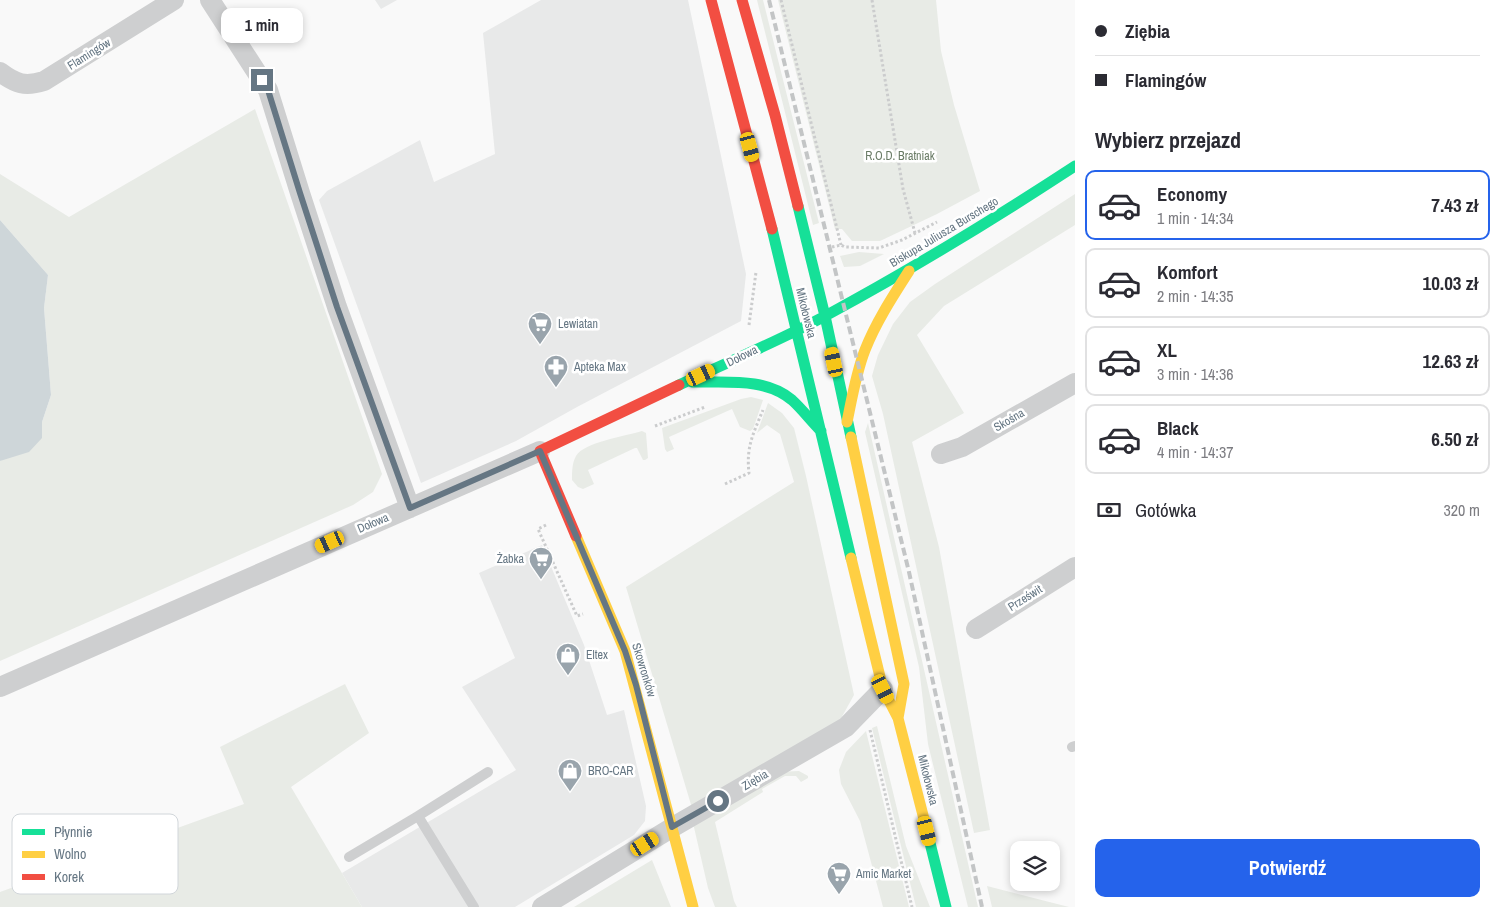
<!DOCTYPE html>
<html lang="pl">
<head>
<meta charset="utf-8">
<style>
	body { margin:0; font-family:"Archivo Narrow",sans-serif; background:#f2f2f3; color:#2b2b33; height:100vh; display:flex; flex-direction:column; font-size:19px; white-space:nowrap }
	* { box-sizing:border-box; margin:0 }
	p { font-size:16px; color:#7c7c81 }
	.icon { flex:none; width:28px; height:28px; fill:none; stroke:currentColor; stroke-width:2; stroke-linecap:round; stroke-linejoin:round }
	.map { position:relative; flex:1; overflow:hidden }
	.sheet { display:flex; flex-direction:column; background:#fff; width:425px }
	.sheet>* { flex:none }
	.guide { display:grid; align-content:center; height:110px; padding:0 20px; background:#fff }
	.controls { position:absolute; left:1010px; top:841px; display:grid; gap:10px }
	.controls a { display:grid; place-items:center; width:50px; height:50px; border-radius:10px; background:#fff; box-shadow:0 2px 8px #0003; font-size:25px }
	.end { position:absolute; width:22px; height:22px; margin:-11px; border:6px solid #657683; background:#fff; box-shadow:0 0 0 2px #fff }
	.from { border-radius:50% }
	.bubble { position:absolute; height:35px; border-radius:10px; background:#fff; box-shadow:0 2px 8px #0003; font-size:16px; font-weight:700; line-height:35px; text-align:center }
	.car { position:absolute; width:15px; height:30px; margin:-15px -8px; border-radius:6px; box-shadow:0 0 4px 1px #0007; background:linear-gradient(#f5c518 24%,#345 0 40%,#f5c518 0 76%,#345 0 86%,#f5c518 0) }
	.guide b { display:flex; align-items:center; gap:18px; height:48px; font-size:19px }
	.guide b+b { border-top:1px solid #e1e1e2 }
	.guide i { width:12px; height:12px; background:#2b2b33 }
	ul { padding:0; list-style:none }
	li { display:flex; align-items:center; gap:15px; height:70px; margin:0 10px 8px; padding:0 10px; border:2px solid #e1e1e2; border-radius:10px }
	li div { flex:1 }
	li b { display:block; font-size:19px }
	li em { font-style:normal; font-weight:700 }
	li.current { border-color:#2563eb }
	li>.icon { width:45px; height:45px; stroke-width:1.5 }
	h2 { padding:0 20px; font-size:22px; line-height:60px }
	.pay { display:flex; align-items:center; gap:12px; height:55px; padding:0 20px; font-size:19px }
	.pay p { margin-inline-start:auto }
	.button { display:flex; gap:10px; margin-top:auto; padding:10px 20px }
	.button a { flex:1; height:58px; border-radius:10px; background:#2563eb; color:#fff; font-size:20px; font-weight:700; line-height:58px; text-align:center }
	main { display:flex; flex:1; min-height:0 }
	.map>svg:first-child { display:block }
</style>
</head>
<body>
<main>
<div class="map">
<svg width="1075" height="907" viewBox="0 0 1075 907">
	<rect width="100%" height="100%" fill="#f9f9f9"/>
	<path fill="#e8e9e9" d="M375,0H397L381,9Z
		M541,0H688L746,274L741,321L577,407L516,441L421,483L319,200L327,191L420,140L434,182L495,154L483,33Z
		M542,545L584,645L607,715L624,710L646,806L645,821L634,835L515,907H362L342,873L516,770L462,687L515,658L479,573Z"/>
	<path fill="#e8ebe6" d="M757,0H763L819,223L813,225Z
		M778,0H936L941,51L954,105L980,191L937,214L880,241H852L842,229H835Z
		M255,109L382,474L373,492L353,505L0,661V461L41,438L42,422L51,395L44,308L48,275L0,220V174L69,217Z
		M1075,194V225L944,306L917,335L964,413L912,442L939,547L990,830L974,833L883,414L872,376L878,355L893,324L910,302L935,284Z
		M859,252L884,254L860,266L844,267L840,256Z
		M751,397L763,400L753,429L750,431L740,427L732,409L669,437L674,449L667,452L665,449L662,428L741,399Z
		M768,403L782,413L794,428L806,476L854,695L839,722L692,808L626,587L794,482L780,434L767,425L757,433Z
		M868,423L978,907H968L928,744L919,667L865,432Z
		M642,431L646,433L648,458L645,460H643L637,448H635L588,470L594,484L583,489L578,487L572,480C572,472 572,463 576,456C584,442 626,436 642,431Z
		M345,684L369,733L291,787L362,907H0V892L244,804L220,747Z
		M877,726L906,846L930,907H916L872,728Z
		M866,731L909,907H883L860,821L841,784L839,770L846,752Z
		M799,771L808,776V778L801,782L796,776H785L762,789L763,792L715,822L734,901L737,907H715L708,888L693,823L777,772Z
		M652,860L671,907H574Z
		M987,886L1069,907H992Z"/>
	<path fill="#ced6d9" d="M0,220L48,275L44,308L51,395L42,422V438L29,452L0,461Z"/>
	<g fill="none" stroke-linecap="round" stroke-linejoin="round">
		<path stroke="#cbcccd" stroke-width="3" stroke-dasharray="2.5 2.5" stroke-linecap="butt" d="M781,0L841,245
			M872,0L903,189L915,233
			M832,247L841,245L845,247L879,248L902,240L937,222
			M749,325L756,272
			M655,426L705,407
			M725,484L749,473C746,447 753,434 763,410
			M546,525L538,529L577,616L583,614
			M870,730L912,907"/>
		<path stroke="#cecfd0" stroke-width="10" d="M1072,747L1075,746
			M349,857L418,816
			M474,907L418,816L488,772"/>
		<path stroke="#cecfd0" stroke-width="20" d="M210,0L268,90L300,193L337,307L410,508
			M0,72C16,84 25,87 44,81L174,0
			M941,454L962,447L1075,383
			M976,629L1075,567
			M0,687C180,608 360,529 540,451
			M542,907L673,827L846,727L883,689"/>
		<path stroke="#16e098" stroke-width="11" d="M798,206L825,316L851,437
			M772,229L851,558
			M692,382C725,383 765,377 792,400C802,409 811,421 821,431
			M679,385C728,362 779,341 827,315C912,269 994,219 1075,166
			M925,823L946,907"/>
		<path stroke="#ffcf43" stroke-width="11" d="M847,422C852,398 856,373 865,350C876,322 893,296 909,271
			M851,437L904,684L898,718
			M576,536L625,651L693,907
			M851,558L883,689L898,718L925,823"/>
		<path stroke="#f24e42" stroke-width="11" d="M711,0L772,229
			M742,0L775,115L798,206
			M576,536L540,451L679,385"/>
		<path stroke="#c3c5c6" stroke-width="4" stroke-dasharray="8 4" stroke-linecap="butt" d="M769,0L909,572L982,907"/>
	</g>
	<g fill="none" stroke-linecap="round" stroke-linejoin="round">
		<path stroke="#657683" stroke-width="6" d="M262,80L268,90L300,193L337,307L410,508L540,451L625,651L636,685L672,827L718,801"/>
	</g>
	<defs>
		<symbol id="supermarket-pin" viewBox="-11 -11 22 30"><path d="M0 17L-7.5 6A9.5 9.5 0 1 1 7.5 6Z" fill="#99a4ac" stroke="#fff"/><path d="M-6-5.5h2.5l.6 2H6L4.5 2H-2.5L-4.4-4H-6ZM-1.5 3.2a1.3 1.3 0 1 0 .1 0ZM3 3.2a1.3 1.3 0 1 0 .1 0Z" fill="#fff"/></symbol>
		<symbol id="pharmacy-pin" viewBox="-11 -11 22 30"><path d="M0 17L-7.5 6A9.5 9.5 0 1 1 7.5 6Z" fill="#99a4ac" stroke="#fff"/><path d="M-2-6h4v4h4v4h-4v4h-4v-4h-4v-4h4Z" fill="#fff"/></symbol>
		<symbol id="shop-pin" viewBox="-11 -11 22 30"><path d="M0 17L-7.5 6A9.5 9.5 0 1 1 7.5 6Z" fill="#99a4ac" stroke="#fff"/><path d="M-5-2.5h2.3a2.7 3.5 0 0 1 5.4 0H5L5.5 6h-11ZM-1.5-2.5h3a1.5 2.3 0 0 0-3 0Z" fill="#fff"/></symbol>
	</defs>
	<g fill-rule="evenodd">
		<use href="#supermarket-pin" x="526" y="310" width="28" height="38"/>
		<use href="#pharmacy-pin" x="542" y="353" width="28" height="38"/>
		<use href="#supermarket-pin" x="527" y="545" width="28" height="38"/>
		<use href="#shop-pin" x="554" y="641" width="28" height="38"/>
		<use href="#shop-pin" x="556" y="757" width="28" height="38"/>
		<use href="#supermarket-pin" x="825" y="860" width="28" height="38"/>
	</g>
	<g text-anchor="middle" stroke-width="5" stroke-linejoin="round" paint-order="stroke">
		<g font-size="12" fill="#657683" stroke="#fff">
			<text transform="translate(89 54) rotate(-32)" y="4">Flamingów</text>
			<text transform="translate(944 232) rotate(-31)" y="4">Biskupa Juliusza Burschego</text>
			<text transform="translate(806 313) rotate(76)" y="4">Mikołowska</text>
			<text transform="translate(742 356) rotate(-26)" y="4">Dołowa</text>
			<text transform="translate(1009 420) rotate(-30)" y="4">Skośna</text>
			<text transform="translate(373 523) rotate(-23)" y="4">Dołowa</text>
			<text transform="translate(1025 598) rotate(-32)" y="4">Prześwit</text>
			<text transform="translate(644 670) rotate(73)" y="4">Skowronków</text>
			<text transform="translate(755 780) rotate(-30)" y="4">Ziębia</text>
			<text transform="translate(928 780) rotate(76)" y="4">Mikołowska</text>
		</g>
		<g font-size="12" fill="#687a64" stroke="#fff">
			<text x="900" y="160">R.O.D. Bratniak</text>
		</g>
		<g font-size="12" fill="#657683" stroke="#fff" text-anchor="start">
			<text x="558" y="328">Lewiatan</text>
			<text x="574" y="371">Apteka Max</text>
			<text x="524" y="563" text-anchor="end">Żabka</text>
			<text x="586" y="659">Eltex</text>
			<text x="588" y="775">BRO-CAR</text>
			<text x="856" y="878">Amic Market</text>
		</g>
	</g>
	<rect x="12" y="814" width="166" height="80" rx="8" fill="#fff" stroke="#d1d6da" stroke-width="1"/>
	<rect x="22" y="829" width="23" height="6" fill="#16e098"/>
	<rect x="22" y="851" width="23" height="7" fill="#ffcf43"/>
	<rect x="22" y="874" width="23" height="6" fill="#f24e42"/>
	<g font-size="14" fill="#657683">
		<text x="54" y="837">Płynnie</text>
		<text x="54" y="859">Wolno</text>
		<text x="54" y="882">Korek</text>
	</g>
</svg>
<div class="controls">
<a><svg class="icon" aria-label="layers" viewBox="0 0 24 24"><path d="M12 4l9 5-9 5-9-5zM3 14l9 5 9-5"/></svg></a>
</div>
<i class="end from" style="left:718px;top:801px"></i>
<i class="end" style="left:262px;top:80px"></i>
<div class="bubble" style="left:221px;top:8px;width:82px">1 min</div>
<i class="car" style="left:750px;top:147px;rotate:165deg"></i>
<i class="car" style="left:834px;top:362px;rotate:348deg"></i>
<i class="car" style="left:701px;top:375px;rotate:65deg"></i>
<i class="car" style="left:330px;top:542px;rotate:246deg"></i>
<i class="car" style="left:883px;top:689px;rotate:153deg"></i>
<i class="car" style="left:927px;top:831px;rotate:166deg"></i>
<i class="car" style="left:645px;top:844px;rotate:58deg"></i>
</div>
<section class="sheet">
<div class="guide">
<b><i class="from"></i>Ziębia</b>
<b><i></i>Flamingów</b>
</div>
<h2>Wybierz przejazd</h2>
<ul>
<li class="current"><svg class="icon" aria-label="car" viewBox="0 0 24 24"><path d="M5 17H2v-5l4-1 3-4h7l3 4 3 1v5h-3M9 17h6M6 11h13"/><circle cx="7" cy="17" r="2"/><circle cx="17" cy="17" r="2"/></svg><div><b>Economy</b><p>1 min · 14:34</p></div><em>7.43 zł</em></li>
<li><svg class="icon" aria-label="car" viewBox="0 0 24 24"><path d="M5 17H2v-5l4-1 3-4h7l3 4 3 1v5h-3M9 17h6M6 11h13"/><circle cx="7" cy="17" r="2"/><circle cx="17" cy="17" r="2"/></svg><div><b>Komfort</b><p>2 min · 14:35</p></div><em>10.03 zł</em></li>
<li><svg class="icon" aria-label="car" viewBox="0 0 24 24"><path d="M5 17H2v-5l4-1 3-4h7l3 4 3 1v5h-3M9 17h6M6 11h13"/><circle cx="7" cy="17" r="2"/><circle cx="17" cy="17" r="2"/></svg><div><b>XL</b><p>3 min · 14:36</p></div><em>12.63 zł</em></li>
<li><svg class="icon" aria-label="car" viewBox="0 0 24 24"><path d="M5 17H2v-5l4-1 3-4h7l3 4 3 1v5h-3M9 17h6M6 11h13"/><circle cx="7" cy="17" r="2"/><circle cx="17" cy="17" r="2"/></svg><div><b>Black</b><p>4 min · 14:37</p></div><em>6.50 zł</em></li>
</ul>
<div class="pay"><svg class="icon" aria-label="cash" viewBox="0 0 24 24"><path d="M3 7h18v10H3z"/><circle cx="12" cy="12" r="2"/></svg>Gotówka<p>320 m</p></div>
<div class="button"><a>Potwierdź</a></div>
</section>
</main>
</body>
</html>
